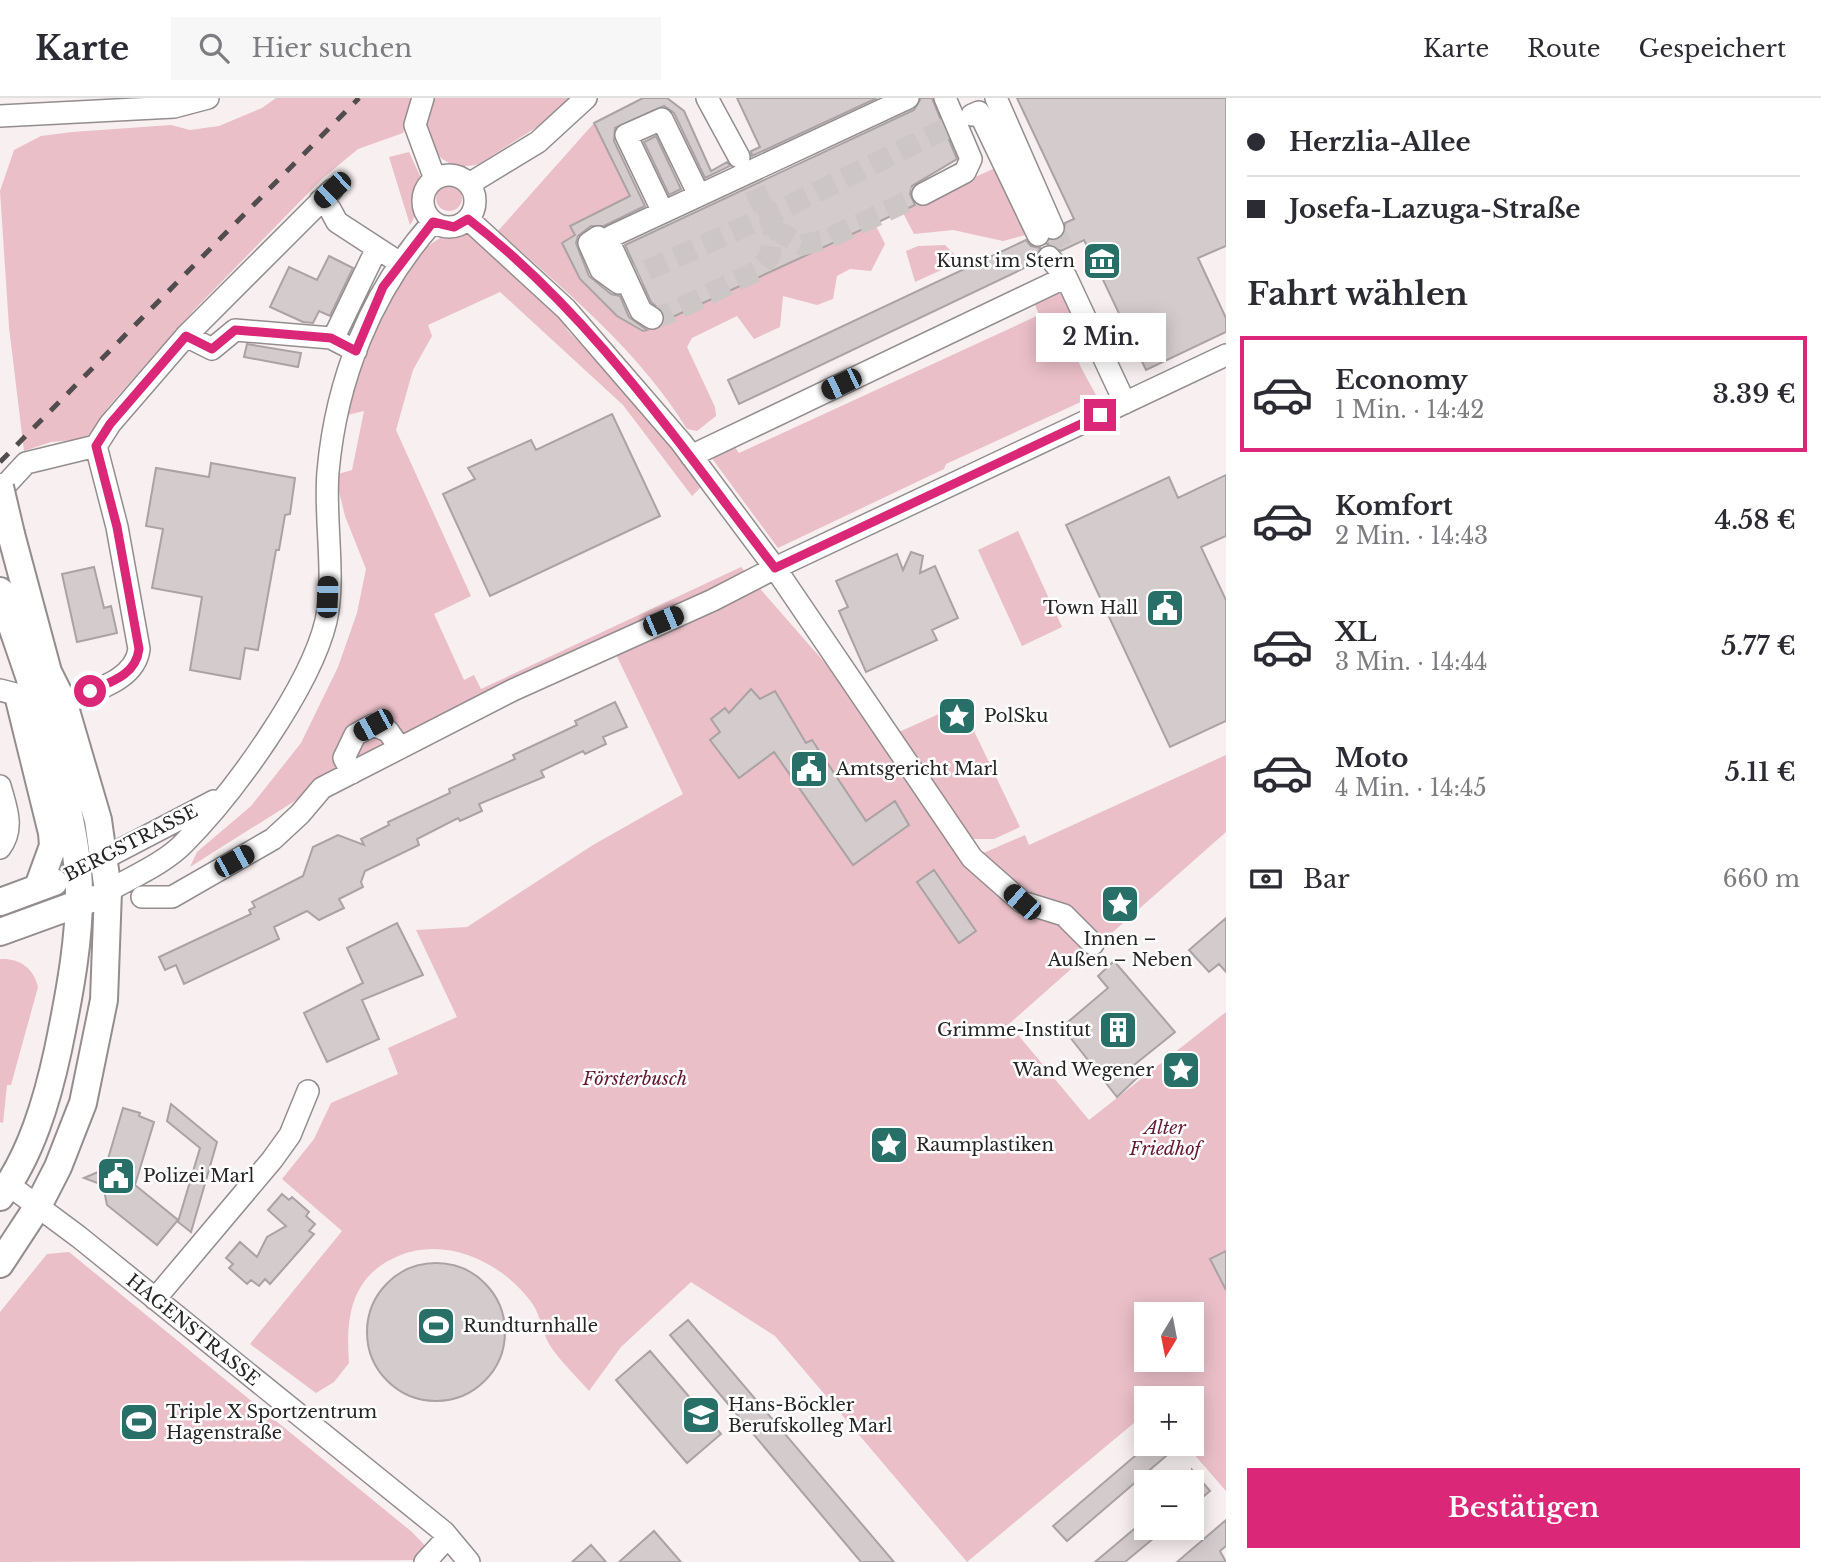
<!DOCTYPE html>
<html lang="de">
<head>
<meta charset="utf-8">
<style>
	body { margin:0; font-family:"Libre Baskerville",serif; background:#f7f7f7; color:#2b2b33; height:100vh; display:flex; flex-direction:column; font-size:26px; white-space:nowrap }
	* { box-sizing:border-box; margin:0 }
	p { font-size:23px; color:#7c7c81 }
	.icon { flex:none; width:38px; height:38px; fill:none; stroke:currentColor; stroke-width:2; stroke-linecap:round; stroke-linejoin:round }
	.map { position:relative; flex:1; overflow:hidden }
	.details { display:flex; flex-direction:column; background:#fff; width:595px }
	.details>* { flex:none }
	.hud { display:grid; align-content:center; height:154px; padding:0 21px; background:#fff }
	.needle { width:46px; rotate:190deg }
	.fabs { position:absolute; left:1134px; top:1204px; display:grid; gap:14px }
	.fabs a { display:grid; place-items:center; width:70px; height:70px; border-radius:0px; background:#fff; box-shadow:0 4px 18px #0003; font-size:35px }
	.end { position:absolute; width:32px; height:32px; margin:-16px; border:9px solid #db2777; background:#fff; box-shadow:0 0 0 4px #fff }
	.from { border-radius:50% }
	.bubble { position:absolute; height:49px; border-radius:0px; background:#fff; box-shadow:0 4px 18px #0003; font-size:23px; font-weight:600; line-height:49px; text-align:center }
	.car { position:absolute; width:21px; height:42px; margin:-21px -10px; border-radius:9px; box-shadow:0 0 5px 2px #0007; background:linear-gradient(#222 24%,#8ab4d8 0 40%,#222 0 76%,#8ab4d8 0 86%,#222 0) }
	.hud b { display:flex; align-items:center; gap:24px; height:66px; font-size:26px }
	.hud b+b { border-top:2px solid #e1e1e2 }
	.hud i { width:18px; height:18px; background:#2b2b33 }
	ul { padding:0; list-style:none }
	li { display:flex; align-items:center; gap:21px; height:116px; margin:0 14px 10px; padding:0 7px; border:4px solid transparent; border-radius:0px }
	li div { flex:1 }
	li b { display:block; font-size:26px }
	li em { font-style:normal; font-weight:600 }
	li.on { border-color:#db2777 }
	li>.icon { width:63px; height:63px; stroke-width:1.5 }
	h2 { padding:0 21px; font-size:32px; line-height:84px }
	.pay { display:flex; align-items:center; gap:18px; height:77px; padding:0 21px; font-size:26px }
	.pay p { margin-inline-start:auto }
	.cta { display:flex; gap:14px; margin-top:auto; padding:14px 21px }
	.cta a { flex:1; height:80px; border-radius:0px; background:#db2777; color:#fff; font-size:28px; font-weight:600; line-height:80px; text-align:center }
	header { display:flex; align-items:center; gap:42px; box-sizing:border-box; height:98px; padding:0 35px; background:#fff; border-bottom:2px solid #e1e1e2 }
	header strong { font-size:33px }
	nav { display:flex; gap:38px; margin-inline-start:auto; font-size:24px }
	.search { width:490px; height:63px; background:#f7f7f7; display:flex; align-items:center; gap:18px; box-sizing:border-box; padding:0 24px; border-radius:0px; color:#7c7c81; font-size:26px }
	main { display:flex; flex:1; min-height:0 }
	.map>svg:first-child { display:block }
</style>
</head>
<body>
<header>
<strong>Karte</strong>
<div class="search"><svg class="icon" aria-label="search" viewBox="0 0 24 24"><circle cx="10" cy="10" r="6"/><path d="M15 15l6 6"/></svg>Hier suchen</div>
<nav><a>Karte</a><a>Route</a><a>Gespeichert</a></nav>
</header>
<main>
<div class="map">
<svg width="1226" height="1464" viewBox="0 0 1226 1464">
	<rect width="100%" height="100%" fill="#f7eff0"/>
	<path fill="#eabfc8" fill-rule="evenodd" d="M276,0H414L403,35L358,51L323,80L194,212L109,308L86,341L51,344L24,353L9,229L0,93L14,52L41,38L72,34L171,27L190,32L219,28L262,10Z
		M434,0H570L543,25L479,66C436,78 415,35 434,0Z
		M594,25L630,98L570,127L575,137L562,145C583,187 602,208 642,233L875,126L885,146L871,173L850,171L837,178L833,201L817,207L783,198L780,229L754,241L737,218L692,240L687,249L715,309L716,318L697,333L687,331C638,252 567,194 498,133Z
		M409,54L422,82C415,97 419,115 410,127L389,59Z
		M997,69L1025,137L1003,143L953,132L914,136L902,113Z
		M436 100a13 13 0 1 1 26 0a13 13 0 1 1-26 0Z
		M462,134L474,138L557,214L568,233L637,303L704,386L692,398L623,307L500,194L428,227L432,238L413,272L396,332L471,498L434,516L464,582L474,577L481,591L741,469L882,630L972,760L1025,737L1029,747L1226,657V734L1009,926L1089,1022L1226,914V1393L1185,1346H1192V1300H1146V1315L967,1464L775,1238L691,1184L621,1249L589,1293C577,1279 562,1265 551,1249C542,1236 541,1218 532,1205C500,1161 438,1134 388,1163C349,1185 346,1225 349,1265L334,1284L316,1295L250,1246L342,1133L282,1081L314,1041L331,1005L398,976L388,950L457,919L416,832L467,829L593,747L683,696L610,544L320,687L190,769L197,754L251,708L301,645L338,569L357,515L366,471L345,418L335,377L352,372L364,313L347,317C362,265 398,137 462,134ZM1146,1216H1192V1262H1146Z
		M945,147L961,163L915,184L906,153L918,148Z
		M1054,194L1070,198L1077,221C1062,245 1085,275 1096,297L946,366L944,371L778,450L708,355L731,344L739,355L1039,217L1034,204Z
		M1018,433L1062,529L1022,548L978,452Z
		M961,606L1020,729L994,741H971L899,634Z
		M0,861C19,860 34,870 38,889L11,987H7L3,1025L0,1024Z
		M69,1154L412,1434L439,1462L0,1464V1214L47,1156Z"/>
	<path fill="#d3cbcc" stroke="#aaa2a4" stroke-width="2" d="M643,0H667L684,13L711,73L727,64L730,68L705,80L674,15L664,8L615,30L614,43L645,108L604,128H591L578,138L576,145L589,178L611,196L620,198L629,219L647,232L643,233L617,218L580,181L562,145L575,137L570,128L630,98L594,25Z
		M737,0H877L752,58L751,53L760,49Z
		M921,0H932L957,61L912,88L910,96L915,107L664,223V215L651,204L625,147L914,12Z
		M1017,0H1226V148L1198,160L1226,220V234L1146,272L1084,142L1061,153L1047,146L1063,138L1065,125L1074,121Z
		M656,38L681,91L669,97L644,44Z
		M1026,142L1031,148L1040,150L1037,164L739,306L728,282Z
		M329,158L353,170L330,218L319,213L313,225L303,224L270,209L289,169L317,182Z
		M247,246L301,255L298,269L244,259Z
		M612,316L660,418L490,498L443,396L475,381L468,370L531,342L536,352Z
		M211,365L295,380L290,416L285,417L279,452H276L258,552L245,550L240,581L190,572L202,499L152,490L163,431L146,428L156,370L209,379Z
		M1226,377V438L1201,449L1226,502V623L1170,649L1066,427L1169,379L1178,400Z
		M911,454L923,458L920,475L935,468L958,520L932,532L937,542L866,574L839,513L848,509L836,483L897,456L903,472Z
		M94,469L104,510L111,508L117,535L77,544L62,476Z
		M751,591L760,601L775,593L806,645L812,642L866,723L895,703L909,727L853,767L774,654L739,680L710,642L720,634L711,621L725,610L729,615Z
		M615,604L627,629L603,639L606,646L585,656L583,653L541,673L544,679L479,706L482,713L460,723L458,720L417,741L419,747L365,773L361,784L363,789L339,801L344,810L319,822L307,813L274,829L279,841L184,886L176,867L165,872L159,859L251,816L249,812L255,809L252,804L303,778L313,749L338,737L364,747L361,741L389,727L388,724L450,695L449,691L515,661L513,657L577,627L575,623Z
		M934,772L976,833L959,845L917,784Z
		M1226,820V874L1219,866L1209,874L1189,852Z
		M397,825L423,877L362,902L379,941L327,964L304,915L363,885L347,850Z
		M1114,863L1175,934L1129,971L1137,980L1117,999L1062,929L1108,890L1098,878Z
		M171,1006L217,1044L191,1134L178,1124L200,1050L167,1023Z
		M123,1010L140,1015L139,1018L154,1024L135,1087L178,1122L157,1147L107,1107L103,1087L84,1080L105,1071Z
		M282,1096L289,1102L292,1099L309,1114L306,1118L315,1126L309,1133L314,1136L270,1186L265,1181L259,1188L251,1182L247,1186L229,1170L233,1166L226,1160L240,1144L257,1159L267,1139L286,1128L268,1112Z
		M1226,1153V1192L1210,1161Z
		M367 1234a69 69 0 1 1 138 0a69 69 0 1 1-138 0Z
		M688,1222L894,1464H861L670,1237Z
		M650,1253L721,1336L687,1365L616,1282Z
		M1149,1346H1180L1067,1443L1053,1428Z
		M1192,1372L1210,1393L1192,1408Z
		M1146,1421V1430H1166L1125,1464H1095Z
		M1226,1422V1448L1220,1453L1226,1464H1177Z
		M654,1433L681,1464H619Z
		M591,1447L606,1464H572Z"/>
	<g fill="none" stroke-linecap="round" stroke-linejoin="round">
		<path stroke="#cdc6c7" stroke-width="21" stroke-dasharray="21 10" stroke-linecap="butt" d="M1053,130L1064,152
			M774,131L802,147L825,142L923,96
			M619,185L768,118L971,18
			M652,220L668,216L757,173L770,158L774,131L739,59"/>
		<defs>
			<path id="minor" d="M423,0L415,27L435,81
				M707,0L739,59
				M996,0L1053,130
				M972,17L979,14L1038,137
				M0,18L174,9L208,0
				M423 103a26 26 0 1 1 52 0a26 26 0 1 1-52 0Z
				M469,86L538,44L586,0
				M923,96L965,74L971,61L945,0
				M320,103L330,111L337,124L400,165
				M661,110L626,37L662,21L697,93
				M468,121L566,211L681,344L775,470L972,760L1022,804L1064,817L1093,846
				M598,139L589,145L601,172L619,185
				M1049,159L1066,179L1125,305
				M652,220L641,213L610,146L612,138L908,0
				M186,238L212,251L235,232L331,240L356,253
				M333,241L377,150
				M96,348L110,326L186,238L332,92
				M691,358L1066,179
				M0,393L26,365L96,348L117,429L139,551C135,584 90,593 64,606
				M0,592L35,601
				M352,675L344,660L355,637L373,627L388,633L400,650
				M0,688C6,710 15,730 0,750
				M103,761L214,703
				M108,793C132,779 165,765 184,745C233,696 310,590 326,523C336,479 324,420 328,374C336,282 371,193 433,124
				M142,799H172L273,741L300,716L322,690L513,592L713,502L775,470L1226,257
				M9,1087L79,1139L444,1434L469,1464
				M155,1201L272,1062L290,1037L308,993
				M425,1464L448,1439"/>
			<path id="major" d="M0,493C30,584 68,677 78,773C83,828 69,899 58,952C47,1003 31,1057 0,1099
				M19,601L52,735L53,748L38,789
				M0,804L54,784
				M0,834L91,801
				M0,1166L38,1108L58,1069L83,1005L104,902L108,793L98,722L64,606L48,574L11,436"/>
		</defs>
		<use href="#minor" stroke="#948d8e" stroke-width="24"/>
		<use href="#major" stroke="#948d8e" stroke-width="30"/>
		<use href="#minor" stroke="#fff" stroke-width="21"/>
		<use href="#major" stroke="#fff" stroke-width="26"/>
		<path stroke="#514d4e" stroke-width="5" stroke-dasharray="12 12" stroke-linecap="butt" d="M0,364L359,0"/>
		<defs>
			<path id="major-bridge" d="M0,389L11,436"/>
		</defs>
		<use href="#major-bridge" stroke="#948d8e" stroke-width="30" stroke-linecap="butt"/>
		<use href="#major-bridge" stroke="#fff" stroke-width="26"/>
	</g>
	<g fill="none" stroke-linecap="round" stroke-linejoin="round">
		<path stroke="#db2777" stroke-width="9" d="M90,593C111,584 136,577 139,551L117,429L96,348L110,326L186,238L212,251L235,232L331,240L356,253L383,189L433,124L454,129L468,121C591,215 681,349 775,470L1100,317"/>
	</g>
	<defs>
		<symbol id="museum-square" viewBox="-11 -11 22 22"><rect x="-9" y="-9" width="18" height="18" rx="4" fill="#287067" stroke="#fefefe"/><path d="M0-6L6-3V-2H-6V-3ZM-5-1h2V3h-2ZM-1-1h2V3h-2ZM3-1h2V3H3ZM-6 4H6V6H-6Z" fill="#fff"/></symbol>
		<symbol id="civic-square" viewBox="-11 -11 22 22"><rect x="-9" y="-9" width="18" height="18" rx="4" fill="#287067" stroke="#fefefe"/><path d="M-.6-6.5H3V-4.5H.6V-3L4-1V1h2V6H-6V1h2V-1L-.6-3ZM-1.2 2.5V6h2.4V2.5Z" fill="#fff"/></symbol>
		<symbol id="sight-square" viewBox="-11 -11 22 22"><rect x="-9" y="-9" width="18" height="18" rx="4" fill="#287067" stroke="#fefefe"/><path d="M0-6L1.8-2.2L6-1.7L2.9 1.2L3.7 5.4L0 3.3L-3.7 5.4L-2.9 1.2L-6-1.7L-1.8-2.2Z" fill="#fff"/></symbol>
		<symbol id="building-square" viewBox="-11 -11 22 22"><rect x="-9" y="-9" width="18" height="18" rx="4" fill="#287067" stroke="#fefefe"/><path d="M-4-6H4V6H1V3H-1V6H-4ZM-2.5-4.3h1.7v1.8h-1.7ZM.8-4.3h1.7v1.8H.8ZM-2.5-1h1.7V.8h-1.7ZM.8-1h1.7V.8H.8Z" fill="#fff"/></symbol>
		<symbol id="stadium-square" viewBox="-11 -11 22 22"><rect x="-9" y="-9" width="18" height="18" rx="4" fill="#287067" stroke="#fefefe"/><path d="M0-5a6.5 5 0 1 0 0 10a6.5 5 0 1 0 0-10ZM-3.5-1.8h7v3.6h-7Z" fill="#fff"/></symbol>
		<symbol id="school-square" viewBox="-11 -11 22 22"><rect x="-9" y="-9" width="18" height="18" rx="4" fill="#287067" stroke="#fefefe"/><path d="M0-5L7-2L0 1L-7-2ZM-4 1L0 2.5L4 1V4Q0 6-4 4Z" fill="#fff"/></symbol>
	</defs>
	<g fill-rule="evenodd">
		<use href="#museum-square" x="1080" y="141" width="44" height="44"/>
		<use href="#civic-square" x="1143" y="488" width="44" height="44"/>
		<use href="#sight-square" x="935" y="596" width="44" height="44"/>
		<use href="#civic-square" x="787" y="649" width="44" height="44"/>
		<use href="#sight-square" x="1098" y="784" width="44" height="44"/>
		<use href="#building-square" x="1096" y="910" width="44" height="44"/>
		<use href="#sight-square" x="1159" y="950" width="44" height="44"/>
		<use href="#sight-square" x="867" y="1025" width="44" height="44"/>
		<use href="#civic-square" x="94" y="1056" width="44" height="44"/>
		<use href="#stadium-square" x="414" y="1206" width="44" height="44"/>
		<use href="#school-square" x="679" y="1295" width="44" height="44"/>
		<use href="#stadium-square" x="117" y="1302" width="44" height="44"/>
	</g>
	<g text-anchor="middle" stroke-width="5" stroke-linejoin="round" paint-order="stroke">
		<g font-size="18" fill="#262324" stroke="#fefefe" text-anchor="start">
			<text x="1075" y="169" text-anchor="end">Kunst im Stern</text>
			<text x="1138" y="516" text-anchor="end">Town Hall</text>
			<text x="984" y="624">PolSku</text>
			<text x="836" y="677">Amtsgericht Marl</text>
			<text x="1120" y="847" text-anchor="middle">Innen –<tspan x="1120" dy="21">Außen – Neben</tspan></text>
			<text x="1091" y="938" text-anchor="end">Grimme-Institut</text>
			<text x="1154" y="978" text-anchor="end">Wand Wegener</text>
			<text x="916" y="1053">Raumplastiken</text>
			<text x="143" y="1084">Polizei Marl</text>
			<text x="463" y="1234">Rundturnhalle</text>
			<text x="728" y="1313">Hans-Böckler<tspan x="728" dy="21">Berufskolleg Marl</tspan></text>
			<text x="166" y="1320">Triple X Sportzentrum<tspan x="166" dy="21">Hagenstraße</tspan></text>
		</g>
		<g font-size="18" fill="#262324" stroke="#fefefe">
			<text transform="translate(131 745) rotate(-27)" y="6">BERGSTRASSE</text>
			<text transform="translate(193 1232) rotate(39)" y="6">HAGENSTRASSE</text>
		</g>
		<g font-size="18" font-style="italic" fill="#631832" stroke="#fefefe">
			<text x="635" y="987">Försterbusch</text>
			<text x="1165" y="1036">Alter<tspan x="1165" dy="21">Friedhof</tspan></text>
		</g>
	</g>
</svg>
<div class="fabs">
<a><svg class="needle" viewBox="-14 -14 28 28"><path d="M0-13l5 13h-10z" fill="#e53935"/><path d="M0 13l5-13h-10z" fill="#7c7c81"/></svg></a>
<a>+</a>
<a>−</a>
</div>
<i class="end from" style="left:90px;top:593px"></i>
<i class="end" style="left:1100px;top:317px"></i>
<div class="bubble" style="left:1036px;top:215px;width:130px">2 Min.</div>
<i class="car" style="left:332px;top:92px;rotate:227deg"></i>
<i class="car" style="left:841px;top:286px;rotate:244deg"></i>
<i class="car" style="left:327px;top:499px;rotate:2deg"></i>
<i class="car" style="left:663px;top:523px;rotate:67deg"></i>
<i class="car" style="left:373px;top:627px;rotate:241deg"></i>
<i class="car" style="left:234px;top:763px;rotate:61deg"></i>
<i class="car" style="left:1022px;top:804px;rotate:311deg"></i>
</div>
<section class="details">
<div class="hud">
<b><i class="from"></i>Herzlia-Allee</b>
<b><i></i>Josefa-Lazuga-Straße</b>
</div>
<h2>Fahrt wählen</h2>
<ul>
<li class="on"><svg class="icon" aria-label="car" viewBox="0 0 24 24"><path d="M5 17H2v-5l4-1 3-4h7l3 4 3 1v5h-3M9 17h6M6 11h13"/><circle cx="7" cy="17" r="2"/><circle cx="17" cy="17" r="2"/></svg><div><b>Economy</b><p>1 Min. · 14:42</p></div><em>3.39 €</em></li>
<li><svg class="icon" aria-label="car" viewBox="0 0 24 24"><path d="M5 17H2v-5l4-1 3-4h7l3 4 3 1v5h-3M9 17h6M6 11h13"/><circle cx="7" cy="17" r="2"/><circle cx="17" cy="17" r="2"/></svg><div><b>Komfort</b><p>2 Min. · 14:43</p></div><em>4.58 €</em></li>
<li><svg class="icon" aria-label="car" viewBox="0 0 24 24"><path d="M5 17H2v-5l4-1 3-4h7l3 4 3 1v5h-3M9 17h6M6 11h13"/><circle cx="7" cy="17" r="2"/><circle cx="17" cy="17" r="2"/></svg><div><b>XL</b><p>3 Min. · 14:44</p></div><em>5.77 €</em></li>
<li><svg class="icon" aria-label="car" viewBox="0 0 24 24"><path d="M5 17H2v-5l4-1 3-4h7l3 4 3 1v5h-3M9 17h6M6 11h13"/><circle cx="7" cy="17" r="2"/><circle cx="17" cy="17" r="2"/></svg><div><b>Moto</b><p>4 Min. · 14:45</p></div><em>5.11 €</em></li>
</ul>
<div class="pay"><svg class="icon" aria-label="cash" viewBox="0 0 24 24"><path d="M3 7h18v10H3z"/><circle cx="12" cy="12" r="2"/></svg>Bar<p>660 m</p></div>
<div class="cta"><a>Bestätigen</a></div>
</section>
</main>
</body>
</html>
